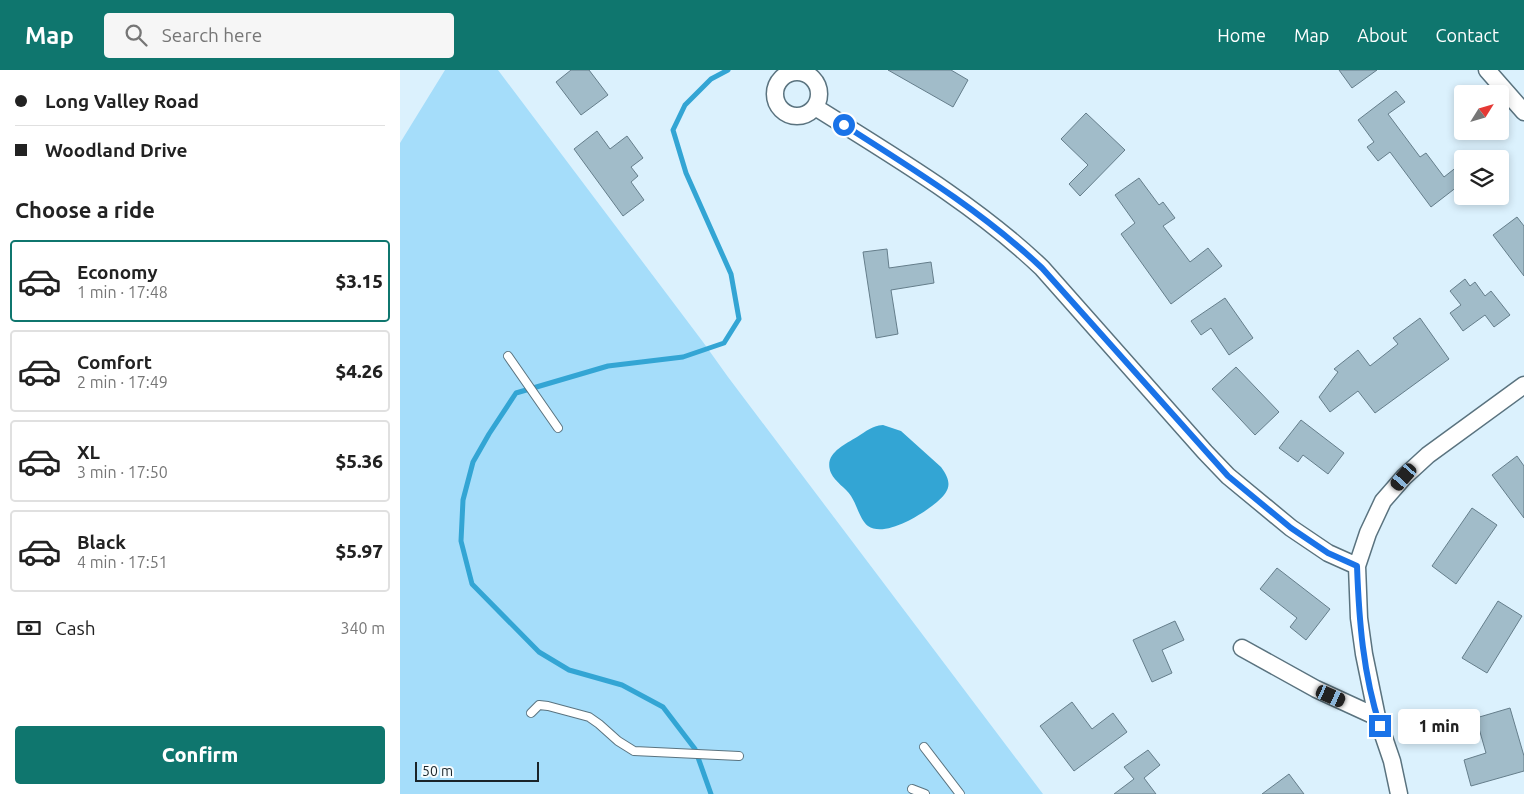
<!DOCTYPE html>
<html lang="en">
<head>
<meta charset="utf-8">
<style>
	body { margin:0; font-family:Ubuntu,sans-serif; background:#f6f6f6; color:#222; height:100vh; display:flex; flex-direction:column; font-size:19px; white-space:nowrap }
	* { box-sizing:border-box; margin:0 }
	p { font-size:16px; color:#767676 }
	.icon { flex:none; width:28px; height:28px; fill:none; stroke:currentColor; stroke-width:2; stroke-linecap:round; stroke-linejoin:round }
	.map { position:relative; flex:1; overflow:hidden }
	.drawer { display:flex; flex-direction:column; background:#fff; width:400px }
	.drawer>* { flex:none }
	.guide { display:grid; align-content:center; height:110px; padding:0 15px; background:#fff }
	.needle { width:32px; rotate:53deg }
	.fabs { position:absolute; left:1054px; top:15px; display:grid; gap:10px }
	.fabs a { display:grid; place-items:center; width:55px; height:55px; border-radius:5px; background:#fff; box-shadow:0 2px 8px #0003; font-size:25px }
	.scale { position:absolute; left:15px; bottom:12px; width:124px; box-sizing:border-box; padding-left:5px; border:2px solid #1a2429; border-top:0; font-size:14px; line-height:18px; white-space:nowrap; color:#1a2429; -webkit-text-stroke:4px #f6fcfe; paint-order:stroke }
	.end { position:absolute; width:22px; height:22px; margin:-11px; border:6px solid #1a73e8; background:#fff; box-shadow:0 0 0 2px #fff }
	.from { border-radius:50% }
	.bubble { position:absolute; height:35px; border-radius:5px; background:#fff; box-shadow:0 2px 8px #0003; font-size:16px; font-weight:800; line-height:35px; text-align:center }
	.car { position:absolute; width:15px; height:30px; margin:-15px -8px; border-radius:6px; box-shadow:0 0 4px 1px #0007; background:linear-gradient(#222 24%,#8ab4d8 0 40%,#222 0 76%,#8ab4d8 0 86%,#222 0) }
	.guide b { display:flex; align-items:center; gap:18px; height:48px; font-size:19px }
	.guide b+b { border-top:1px solid #e0e0e0 }
	.guide i { width:12px; height:12px; background:#222 }
	ul { padding:0; list-style:none }
	li { display:flex; align-items:center; gap:15px; height:82px; margin:0 10px 8px; padding:0 5px; border:2px solid #e0e0e0; border-radius:5px }
	li div { flex:1 }
	li b { display:block; font-size:19px }
	li em { font-style:normal; font-weight:800 }
	li.active { border-color:#0f766e }
	li>.icon { width:45px; height:45px; stroke-width:1.5 }
	h2 { padding:0 15px; font-size:22px; line-height:60px }
	.pay { display:flex; align-items:center; gap:12px; height:55px; padding:0 15px; font-size:19px }
	.pay p { margin-inline-start:auto }
	.primary-button { display:flex; gap:10px; margin-top:auto; padding:10px 15px }
	.primary-button a { flex:1; height:58px; border-radius:5px; background:#0f766e; color:#fff; font-size:20px; font-weight:800; line-height:58px; text-align:center }
	header { display:flex; align-items:center; gap:30px; box-sizing:border-box; height:70px; padding:0 25px; background:#0f766e; color:#fff }
	header strong { font-size:24px }
	nav { display:flex; gap:28px; margin-inline-start:auto; font-size:18px }
	.search { width:350px; height:45px; background:#f6f6f6; display:flex; align-items:center; gap:12px; box-sizing:border-box; padding:0 18px; border-radius:5px; color:#767676; font-size:19px }
	main { display:flex; flex:1; min-height:0 }
	.map>svg:first-child { display:block }
</style>
</head>
<body>
<header>
<strong>Map</strong>
<div class="search"><svg class="icon" aria-label="search" viewBox="0 0 24 24"><circle cx="10" cy="10" r="6"/><path d="M15 15l6 6"/></svg>Search here</div>
<nav><a>Home</a><a>Map</a><a>About</a><a>Contact</a></nav>
</header>
<main>
<section class="drawer">
<div class="guide">
<b><i class="from"></i>Long Valley Road</b>
<b><i></i>Woodland Drive</b>
</div>
<h2>Choose a ride</h2>
<ul>
<li class="active"><svg class="icon" aria-label="car" viewBox="0 0 24 24"><path d="M5 17H2v-5l4-1 3-4h7l3 4 3 1v5h-3M9 17h6M6 11h13"/><circle cx="7" cy="17" r="2"/><circle cx="17" cy="17" r="2"/></svg><div><b>Economy</b><p>1 min · 17:48</p></div><em>$3.15</em></li>
<li><svg class="icon" aria-label="car" viewBox="0 0 24 24"><path d="M5 17H2v-5l4-1 3-4h7l3 4 3 1v5h-3M9 17h6M6 11h13"/><circle cx="7" cy="17" r="2"/><circle cx="17" cy="17" r="2"/></svg><div><b>Comfort</b><p>2 min · 17:49</p></div><em>$4.26</em></li>
<li><svg class="icon" aria-label="car" viewBox="0 0 24 24"><path d="M5 17H2v-5l4-1 3-4h7l3 4 3 1v5h-3M9 17h6M6 11h13"/><circle cx="7" cy="17" r="2"/><circle cx="17" cy="17" r="2"/></svg><div><b>XL</b><p>3 min · 17:50</p></div><em>$5.36</em></li>
<li><svg class="icon" aria-label="car" viewBox="0 0 24 24"><path d="M5 17H2v-5l4-1 3-4h7l3 4 3 1v5h-3M9 17h6M6 11h13"/><circle cx="7" cy="17" r="2"/><circle cx="17" cy="17" r="2"/></svg><div><b>Black</b><p>4 min · 17:51</p></div><em>$5.97</em></li>
</ul>
<div class="pay"><svg class="icon" aria-label="cash" viewBox="0 0 24 24"><path d="M3 7h18v10H3z"/><circle cx="12" cy="12" r="2"/></svg>Cash<p>340 m</p></div>
<div class="primary-button"><a>Confirm</a></div>
</section>
<div class="map">
<svg width="1124" height="724" viewBox="0 0 1124 724">
	<rect width="100%" height="100%" fill="#dbf1fd"/>
	<path fill="#a5ddfa" d="M45,0H98L303,272L328,307L643,724H0V73Z"/>
	<path fill="#33a5d4" d="M483,355L501,361L541,397C552,412 551,420 537,432C523,444 485,468 468,456C460,450 457,435 451,426C446,418 435,412 431,403C423,384 444,375 457,367C467,361 471,356 483,355Z"/>
	<g fill="none" stroke-linecap="round" stroke-linejoin="round">
		<path stroke="#33a5d4" stroke-width="5" d="M311,724L295,679L263,637L222,615L169,600L139,582L72,514L61,471L63,430L73,392L89,364L116,323L208,296L283,287L324,273L339,249L331,204L286,103L273,60L285,35L311,9L328,0"/>
	</g>
	<path fill="#a1bcc9" stroke="#657e8b" d="M171,0H189L208,25L181,45L156,12Z
		M488,0H551L568,10L553,37Z
		M939,0H977L952,18Z
		M996,21L1005,32L988,44L1020,87L1026,83L1044,107L1058,96L1062,103V113L1031,137L990,82L978,91L967,77L974,72L958,50Z
		M686,43L725,80L680,126L669,114L688,95L661,69Z
		M197,61L210,79L227,66L243,88L231,97L238,106L231,112L244,130L223,146L174,79Z
		M739,108L759,135L763,132L775,148L763,156L790,192L808,178L822,196L771,234L721,164L735,153L715,125Z
		M1117,147L1124,156V206L1093,165Z
		M487,179L489,198L531,192L534,213L491,220L498,264L476,268L463,182Z
		M1065,209L1070,216L1075,212L1085,226L1091,221L1110,245L1094,257L1085,245L1063,261L1050,243L1061,235L1050,221Z
		M825,228L853,268L829,285L811,258L801,265L791,251Z
		M1020,248L1049,289L975,343L958,321L930,342L919,327L938,302L934,299L958,280L970,296L998,274L993,268Z
		M836,297L879,342L855,365L812,319Z
		M901,350L944,383L928,404L903,385L898,392L879,378Z
		M1117,386L1124,396V448L1092,405Z
		M1072,438L1097,455L1056,514L1032,496Z
		M877,498L930,539L906,570L890,557L897,548L860,519Z
		M1098,531L1122,546L1087,603L1062,588Z
		M775,551L784,570L762,580L772,603L752,612L733,570Z
		M672,632L692,659L713,643L727,662L674,701L640,656Z
		M1110,638L1124,686V701L1071,716L1064,690L1086,683L1076,648Z
		M748,680L760,695L744,708L756,724H714L734,709L724,697Z
		M889,704L904,724H862Z"/>
	<g fill="none" stroke-linecap="round" stroke-linejoin="round">
		<defs>
			<path id="service" d="M108,286L158,358
				M131,643L139,635L148,636L189,647L199,654L218,671L234,681L339,686
				M524,677L560,724
				M512,719L525,724"/>
			<path id="minor" d="M1087,0L1124,42
				M375 24a22 22 0 1 1 44 0a22 22 0 1 1-44 0Z
				M415,37C493,86 575,134 642,198L805,382L828,406L891,458L928,483L957,496
				M842,578L916,619L977,647
				M999,724L992,691L977,647L964,584L959,548L957,496L968,463L983,431L1004,407L1028,385L1124,315"/>
		</defs>
		<use href="#service" stroke="#5a737f" stroke-width="10"/>
		<use href="#minor" stroke="#5a737f" stroke-width="19"/>
		<path stroke="#7e8f97" stroke-width="3" stroke-dasharray="4 2.5" stroke-linecap="butt" d="M383,0L386,4"/>
		<use href="#service" stroke="#fff" stroke-width="8"/>
		<use href="#minor" stroke="#fff" stroke-width="16"/>
	</g>
	<g fill="none" stroke-linecap="round" stroke-linejoin="round">
		<path stroke="#1a73e8" stroke-width="6" d="M444,55C513,99 583,142 642,198L828,406L891,458L928,483L957,496C959,550 963,604 980,656"/>
	</g>
</svg>
<div class="fabs">
<a><svg class="needle" viewBox="-14 -14 28 28"><path d="M0-13l5 13h-10z" fill="#e53935"/><path d="M0 13l5-13h-10z" fill="#767676"/></svg></a>
<a><svg class="icon" aria-label="layers" viewBox="0 0 24 24"><path d="M12 4l9 5-9 5-9-5zM3 14l9 5 9-5"/></svg></a>
</div>
<div class="scale">50 m</div>
<i class="end from" style="left:444px;top:55px"></i>
<i class="end" style="left:980px;top:656px"></i>
<div class="bubble" style="left:998px;top:639px;width:82px">1 min</div>
<i class="car" style="left:1004px;top:407px;rotate:221deg"></i>
<i class="car" style="left:931px;top:626px;rotate:114deg"></i>
</div>
</main>
</body>
</html>
